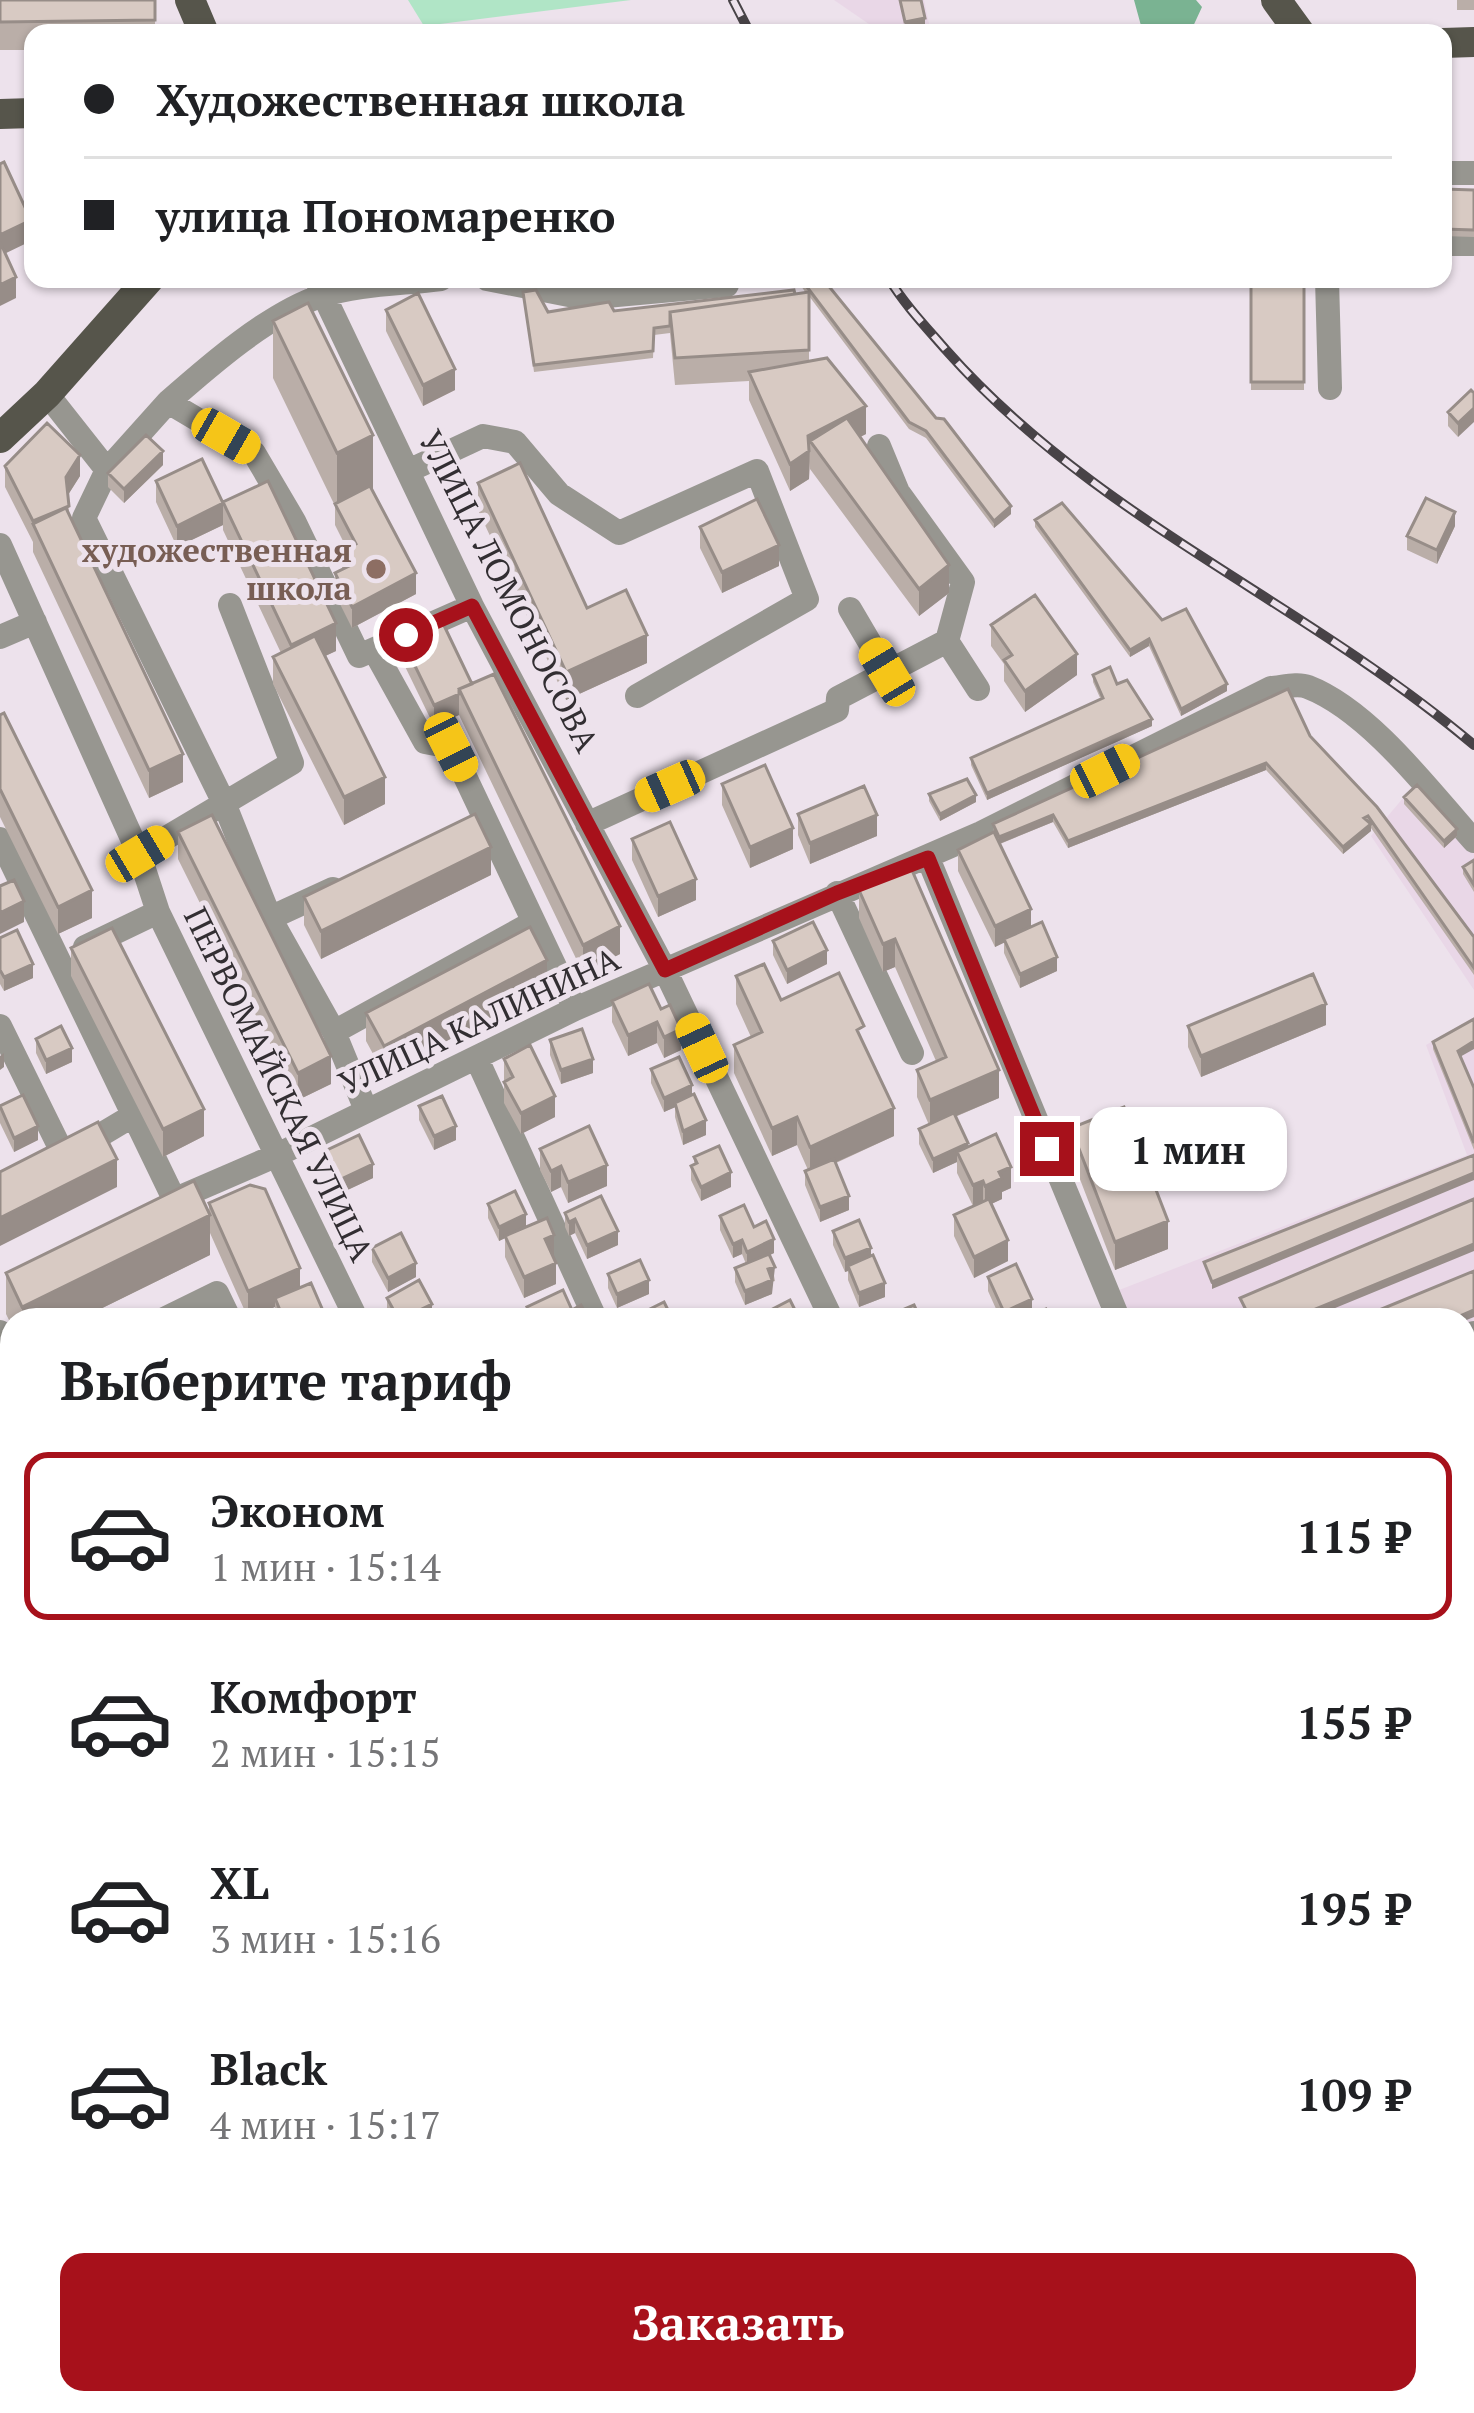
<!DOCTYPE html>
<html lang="ru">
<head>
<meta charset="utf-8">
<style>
	body { margin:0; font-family:"PT Serif",serif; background:#f6f6f6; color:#202124; height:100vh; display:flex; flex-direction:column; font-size:45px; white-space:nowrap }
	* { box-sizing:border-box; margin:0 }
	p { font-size:39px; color:#757577 }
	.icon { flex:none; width:66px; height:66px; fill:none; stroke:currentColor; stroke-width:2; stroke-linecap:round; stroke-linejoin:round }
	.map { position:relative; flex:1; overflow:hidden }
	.details { position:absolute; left:0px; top:1308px; width:1476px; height:1107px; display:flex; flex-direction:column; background:#fff; border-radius:36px 36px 0 0; box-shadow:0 3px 9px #0004 }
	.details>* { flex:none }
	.top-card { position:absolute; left:24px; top:24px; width:1428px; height:264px; border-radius:24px; box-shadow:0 3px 9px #0004; display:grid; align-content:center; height:264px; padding:0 60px; background:#fff }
	.end { position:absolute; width:54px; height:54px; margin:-27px; border:15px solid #a7111b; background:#fff; box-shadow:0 0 0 6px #fff }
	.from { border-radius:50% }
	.bubble { position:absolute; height:84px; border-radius:24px; background:#fff; box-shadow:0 3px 9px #0004; font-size:39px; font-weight:700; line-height:84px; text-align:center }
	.car { position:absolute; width:36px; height:72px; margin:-36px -18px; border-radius:15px; box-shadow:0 0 9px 3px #0007; background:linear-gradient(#f5c518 24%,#345 0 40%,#f5c518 0 76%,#345 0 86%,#f5c518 0) }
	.top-card b { display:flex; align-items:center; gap:42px; height:114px; font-size:45px }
	.top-card b+b { border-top:3px solid #e0e0e0 }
	.top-card i { width:30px; height:30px; background:#202124 }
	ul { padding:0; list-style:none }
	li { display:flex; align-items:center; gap:36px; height:168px; margin:0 24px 18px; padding:0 36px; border:6px solid transparent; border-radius:24px }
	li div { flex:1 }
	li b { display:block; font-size:45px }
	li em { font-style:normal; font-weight:700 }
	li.active { border-color:#a7111b }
	li>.icon { width:108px; height:108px; stroke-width:1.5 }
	h2 { padding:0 60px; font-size:54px; line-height:144px }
	.primary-button { display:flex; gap:24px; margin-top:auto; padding:24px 60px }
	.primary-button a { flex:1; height:138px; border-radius:24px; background:#a7111b; color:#fff; font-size:48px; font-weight:700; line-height:138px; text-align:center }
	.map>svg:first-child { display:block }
</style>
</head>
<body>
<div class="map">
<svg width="1474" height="2413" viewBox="0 0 1474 2413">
	<rect width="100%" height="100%" fill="#ede2ec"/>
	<path fill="#e9d7e7" d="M834,0H924L930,28L882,33Z
		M1425,772L1474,833V990L1371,836Z
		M1474,1017V1941L1464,1950V1320H1125L1114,1292L1467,1155L1426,1045Z"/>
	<path fill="#b0e5c6" d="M408,0H631L424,26Z"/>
	<path fill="#7ab392" d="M1134,0H1196L1202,7L1190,33H1143Z
		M1474,2171V2413H1112L1141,2403H1464V2178Z
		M0,2223L12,2229V2403H323L341,2413H0Z"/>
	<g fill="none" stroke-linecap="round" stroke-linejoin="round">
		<path stroke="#9b939b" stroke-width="3" stroke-dasharray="9 9" stroke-linecap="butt" d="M0,1799L12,1796
			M459,2403L469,2413"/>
		<path stroke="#979690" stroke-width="24" d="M1443,173H1474
			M1443,244H1474
			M316,279L472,606L665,970L832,1320
			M487,279L584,298L727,285
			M1327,279L1330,388
			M47,394L107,470L84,518L224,803L270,918L334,1032L366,1110
			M168,402C209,366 268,314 321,296C357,284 402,284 441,279
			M879,446L898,492L963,582L947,641
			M107,470L168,402L254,453L294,521L359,656L472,606
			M408,471L483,436L515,442L559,494L619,533L757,471L807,599L637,696
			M0,545L139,854L158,912L357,1320
			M850,609L887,672
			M0,637L35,622
			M374,650L425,742L451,747L575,1009
			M587,824L837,710L838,698L947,641L978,689
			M0,839L174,1199
			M139,854L292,763L230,605
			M928,858L1119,1320
			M837,893L912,1053
			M270,918L333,889
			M85,947L158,912
			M0,1026L64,1156
			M334,1032L532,923
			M477,1059L596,1320
			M77,1149L134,1115
			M171,1201L275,1156L575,1009L981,833L1271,688C1283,687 1298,683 1308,687C1370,711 1431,793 1474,841
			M162,1320L217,1293L230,1320
			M0,1332L12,1357
			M1464,1337L1474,1333
			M0,1573L12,1598
			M0,1619L12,1613
			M0,1693L12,1686
			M0,1825L12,1848
			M0,2034L12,2032"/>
		<path stroke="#56554b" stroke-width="30" d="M190,0L204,33
			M1276,0L1300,33
			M1443,43L1474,42
			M0,114L33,113
			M0,438L47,394L149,279"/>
		<defs>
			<path id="rail" d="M733,0L750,33
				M889,279C905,305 926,327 946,350C1094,518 1305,602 1474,745
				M1464,2057L1474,2049
				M699,2413L714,2403"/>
		</defs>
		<use href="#rail" stroke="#484347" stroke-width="10"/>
		<use href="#rail" stroke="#ede2ec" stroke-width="6" stroke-dasharray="18" stroke-linecap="butt"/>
	</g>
	<path fill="#baaea8" d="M0,0L155,20V33H33V50H0Z
		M1457,0H1474V10H1457Z
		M1443,189L1474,190V237L1443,236Z
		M796,279H823L1011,514L994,528L926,438L909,429L809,296V361L866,434L860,437L949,593L919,616L810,469V462L809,479L790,491L749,400V381L675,385L670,333L654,335L653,358L534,372L523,292L548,312L614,311L806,293Z
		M1251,279H1304V390H1251Z
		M386,310L455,390L423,406L386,331Z
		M273,321L373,492L416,594L352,628L335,594V573L342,570V552L347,549L335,525V506L273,378Z
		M1471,390L1458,437L1448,426V412Z
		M163,465L124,503L108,487V473Z
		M5,466L80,476L68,495L69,514L183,782L149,798L33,552V542L5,487Z
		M156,481L223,503L336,651L325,656L385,804L344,825L273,684V657L281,653L223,530V525L177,547L156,502Z
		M478,483L587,608L647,663L566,700L478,510Z
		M1035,520L1162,620L1227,691L1181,716L1149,646L1130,657L1035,527Z
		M1455,526L1437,564L1407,550V536Z
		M700,527L779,566L722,593L700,548Z
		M991,625L1077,675L1025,712L1004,681V664L991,646Z
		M397,629L472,684L620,954L583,973L459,715L434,726L397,650Z
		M1093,675L1117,684L1152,726L987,800L971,765V758L1101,700L1093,682Z
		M0,715L92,918L58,934L0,817Z
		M1310,736L1474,937V975L1371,828V831L1343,854L1266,770L1068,848L1053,822L1000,844L1031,927L1057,971L1020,988L1004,953V942L995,947L958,871V850L994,833L993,824Z
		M722,784L793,849L750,868L722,805Z
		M929,794L976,802L940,821L929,801Z
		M1404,797L1457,836L1444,848L1404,804Z
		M798,814L877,836L810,864L798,835Z
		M178,832L331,1084L298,1100L178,859Z
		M632,839L696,900L658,917L632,860Z
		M1474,860V892L1463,874V867Z
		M911,868L999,1098L955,1117L968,1147L1011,1188L1002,1192V1199L991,1204L1008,1261L974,1278L954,1236V1215L973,1206L957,1173V1162L933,1173L919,1144V1129L929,1125L917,1097V1070L936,1061L895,967L883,972L859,918V890Z
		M491,875L321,959L304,925V897Z
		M0,938L33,978L4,991L0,984Z
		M773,941L827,964L787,984L773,955Z
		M71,948L204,1136L163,1157L71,976Z
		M736,976L864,1044L894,1136L836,1163L849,1210L820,1222L805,1185V1171L808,1170L797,1145L772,1156L734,1073V1045L751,1037L736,1004Z
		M649,984L681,1050L664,1058L657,1043L628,1056L612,1022V1001Z
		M547,988L384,1074L366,1041V1013Z
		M1326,1025L1201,1077L1188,1047V1026Z
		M36,1039L72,1062L46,1074L36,1053Z
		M550,1040L593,1073L561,1084L550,1055Z
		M1433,1042L1460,1056L1474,1088V1150L1433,1049Z
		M504,1059L555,1117L521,1134L504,1103Z
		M651,1069L692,1095L706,1135L683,1145L675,1117V1107L664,1112L651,1083Z
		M0,1106L38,1140L14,1152L0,1123Z
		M419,1106L456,1140L434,1150L419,1120Z
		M1071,1128L1168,1249L1115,1270L1071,1156Z
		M540,1149L607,1186L568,1203L561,1187L551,1192L540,1170Z
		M325,1151L373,1178L339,1194L325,1165Z
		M694,1157L731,1187L701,1201L691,1180V1166L694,1165Z
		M209,1203L300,1288L327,1320H275V1307L248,1318L210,1233V1255L78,1320H12V1326L6,1314V1273L209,1213Z
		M488,1204L526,1227L554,1256H553L556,1284L524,1298L505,1257V1238L499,1241L488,1218Z
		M565,1213L618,1245L587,1259L575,1233L569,1236L565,1227Z
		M720,1216L754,1227L774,1253L770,1255L775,1281L772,1282V1294L745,1305L735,1282V1268L746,1264L742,1254L733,1258L720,1230Z
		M833,1231L871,1256L885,1297L859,1307L848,1280V1271L845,1272L833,1245Z
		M372,1248L416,1277L388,1292L372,1262Z
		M608,1274L649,1294L617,1308L608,1288Z
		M988,1277L1032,1313L1017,1320H1001L988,1291Z
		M387,1298L432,1318L429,1320H391L387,1312Z
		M1474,1340V1428L1464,1403V1344Z
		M0,1350L12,1376V1511L0,1485Z
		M0,2074L12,2076V2095L5,2142L0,2141Z"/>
	<path fill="#978d88" d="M925,18V25L905,29V22Z
		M31,220V241L0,256V235Z
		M16,277V298L0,306V285Z
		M455,369V390L423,406V385Z
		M866,406V434L822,456L810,441L809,479L790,491V464L808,436Z
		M1474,408V422L1458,437V423Z
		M373,435V493L337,510V453Z
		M163,451V465L124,503V489Z
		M80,455V476L66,498V477Z
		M223,504V525L177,547V526Z
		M1011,506V514L994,528V521Z
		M1455,512V526L1437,564V550Z
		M779,545V566L722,593V572Z
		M949,565V593L919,616V589Z
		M416,573V594L352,628V607Z
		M336,623V651L291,672V645Z
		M647,635V663L566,700V672Z
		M1149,639V646L1130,657V650Z
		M1077,654V675L1025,712V691Z
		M1227,684V691L1181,716V709Z
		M459,694V715L434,726V705Z
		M1152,719V726L987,800V793Z
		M183,754V782L149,798V770Z
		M1266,763V770L1068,848V841Z
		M385,777V804L344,825V797Z
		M976,795V802L940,821V814Z
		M877,815V836L810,864V843Z
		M1053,815V822L999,844V837Z
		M1371,824V831L1343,854V847Z
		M793,828V849L750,868V847Z
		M1457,829V836L1444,848V841Z
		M491,847V875L321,959V931Z
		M696,879V900L658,917V896Z
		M92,890V918L58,934V907Z
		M24,901V922L0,934V913Z
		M1031,909V930L995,947V926Z
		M620,926V954L583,973V945Z
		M895,939V967L883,972V944Z
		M827,950V964L787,984V970Z
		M1057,957V971L1020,988V974Z
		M547,960V988L384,1074V1046Z
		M33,964V978L4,991V977Z
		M1326,1004V1025L1201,1077V1056Z
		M657,1022V1043L628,1056V1035Z
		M681,1029V1050L664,1058V1037Z
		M1474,1041V1049L1458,1058V1051Z
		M72,1048V1062L46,1074V1060Z
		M4,1053V1067L0,1070V1056Z
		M331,1056V1084L298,1100V1073Z
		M593,1059V1073L561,1084V1070Z
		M999,1070V1098L930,1127V1100Z
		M692,1085V1100L664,1112V1098Z
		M555,1096V1117L521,1134V1113Z
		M894,1108V1136L810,1174V1147Z
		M204,1109V1136L163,1157V1129Z
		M797,1117V1145L772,1156V1128Z
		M706,1120V1135L683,1145V1131Z
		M38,1126V1140L14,1152V1138Z
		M456,1126V1140L434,1150V1136Z
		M968,1143V1157L957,1152V1162L933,1173V1159Z
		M117,1159V1187L0,1246V1218Z
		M373,1164V1178L339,1194V1180Z
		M607,1165V1186L568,1203V1182Z
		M561,1166V1187L551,1192V1171Z
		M1011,1167V1188L1002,1192V1199L985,1207V1186L999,1172Z
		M731,1172V1187L701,1201V1187Z
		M1474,1173V1180L1212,1289V1282Z
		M983,1181V1202L973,1206V1185Z
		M849,1196V1210L820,1222V1207Z
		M526,1214V1228L499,1241V1227Z
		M210,1215V1255L78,1320H22V1307Z
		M575,1219V1233L569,1236V1222Z
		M1168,1221V1249L1115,1270V1242Z
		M618,1231V1245L587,1259V1245Z
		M554,1235V1256L545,1260V1239Z
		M774,1239V1253L747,1266V1252Z
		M742,1240V1254L733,1258V1244Z
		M1008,1240V1261L974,1278V1257Z
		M1474,1244V1251L1306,1320H1289Z
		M871,1248V1262L848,1266V1271L845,1272V1258Z
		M416,1263V1277L388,1292V1278Z
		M556,1263V1284L524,1298V1277Z
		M775,1267L772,1294L745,1305V1291L768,1269Z
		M300,1268V1296L275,1298V1307L248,1318V1291Z
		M649,1280V1294L617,1308V1294Z
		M885,1283V1297L859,1307V1293Z
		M1032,1299V1313L1017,1320H1004V1312Z
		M432,1304V1318L429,1320H402Z
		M1474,1310V1317L1464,1321L1451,1320Z
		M1474,1618V1625L1464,1635V1628Z
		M12,2081V2095L5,2142V2128Z"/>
	<path fill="#d8cac3" stroke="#978d88" stroke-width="3" d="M0,0H155V20L0,22Z
		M900,0H921L925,18L905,22Z
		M4,162L31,220L0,235V164Z
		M1443,189L1474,190V230L1443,229Z
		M0,242L16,277L0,285Z
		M801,279H823L936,418L944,419L1011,506L994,521L926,431L909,422Z
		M1251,279H1304V382H1251Z
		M536,290L548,312L609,302L614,311L794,290L795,294L670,312V326L654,328L653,351L534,365L523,292Z
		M809,292V350L675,358L670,312Z
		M418,293L455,369L423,385L386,310Z
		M308,303L373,435L337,453L273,321Z
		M827,358L866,406L808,436L809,451L790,464L749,372Z
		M1471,390L1474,393V408L1458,423L1448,412Z
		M847,418L949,565L919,589L810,441Z
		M47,423L80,455L66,477L69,506L33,521L5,466Z
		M146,435L163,451L124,489L108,473Z
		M202,459L223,503L177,526L156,481Z
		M520,463L587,608L626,590L647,635L566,672L478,483Z
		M268,481L336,623L291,645L223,502Z
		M370,486L416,573L352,607L335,573L349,566L342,552L356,544L335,504Z
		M1426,498L1455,512L1437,550L1407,536Z
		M757,499L779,545L722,572L700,527Z
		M1062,503L1162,620L1186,609L1227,684L1181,709L1149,639L1130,650L1035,520Z
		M66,508L183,754L149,770L33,524Z
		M1035,595L1077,654L1025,691L1004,660L1012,655L991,625Z
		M439,615L472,684L459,689V694L434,705L397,629Z
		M315,636L385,777L344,797L273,657Z
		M1110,667L1117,684L1127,680L1152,719L987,793L971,758L1103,698L1093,675Z
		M494,674L620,926L583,945L459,689Z
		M1288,689L1310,736L1377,807L1474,937V968L1368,816L1364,818L1371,824L1343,847L1266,763L1068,841L1053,815L999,837L993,824Z
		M4,713L92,890L58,907L0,789V715Z
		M765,765L793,828L750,847L722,784Z
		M967,779L976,795L940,814L929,794Z
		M1417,785L1457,829L1444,841L1404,797Z
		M864,786L877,815L810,843L798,814Z
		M475,814L491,847L321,931L304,897Z
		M212,815L331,1056L298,1073L178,832Z
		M670,822L696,879L658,896L632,839Z
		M994,832L1031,909L995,926L958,850Z
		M1474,860V885L1463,867Z
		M911,868L999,1070L930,1100L917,1070L946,1057L895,939L883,944L859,890Z
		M14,880L24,901L0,913V886Z
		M813,922L827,950L787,970L773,941Z
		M1042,922L1057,957L1020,974L1004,939Z
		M530,927L547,960L384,1046L366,1013Z
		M112,928L204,1109L163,1129L71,948Z
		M17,930L33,964L4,977L0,970V938Z
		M764,964L781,1000L839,973L864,1026L857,1030L894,1108L810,1147L797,1117L772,1128L734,1045L762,1032L736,976Z
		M1313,974L1326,1004L1201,1056L1188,1026Z
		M649,984L661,1009L670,1005L681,1029L664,1037L657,1022L628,1035L612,1001Z
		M1474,1019V1041L1458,1051L1474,1088V1143L1433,1042Z
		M61,1026L72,1048L46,1060L36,1039Z
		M582,1029L593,1059L561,1070L550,1040Z
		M530,1045L555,1096L521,1113L504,1082L513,1077L504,1059Z
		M679,1057L692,1085L664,1098L651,1069Z
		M694,1094L706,1120L683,1131L675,1103Z
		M23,1095L38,1126L14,1138L0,1106Z
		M442,1096L456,1126L434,1136L419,1106Z
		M1124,1107L1168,1221L1115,1242L1071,1128Z
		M954,1113L968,1143L933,1159L919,1129Z
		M98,1122L117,1159L0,1218V1172Z
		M589,1126L607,1165L568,1182L561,1166L551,1171L540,1149Z
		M996,1134L1011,1167L999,1172L1002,1178L985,1186L983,1181L973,1185L957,1152Z
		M359,1135L373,1164L339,1180L325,1151Z
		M719,1146L731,1172L701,1187L691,1166L697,1163L694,1157Z
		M1474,1155V1173L1212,1282L1204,1262Z
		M834,1159L849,1196L820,1207L805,1171Z
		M194,1181L210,1215L22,1307L6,1273Z
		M250,1185L265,1189L300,1268L248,1291L209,1203Z
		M515,1191L526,1214L499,1227L488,1204Z
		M601,1196L618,1231L587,1245L575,1219L569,1222L565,1213Z
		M989,1199L1008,1240L974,1257L954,1215Z
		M1474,1199V1244L1289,1320H1251L1240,1298Z
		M744,1205L754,1227L766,1221L774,1239L747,1252L742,1240L733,1244L720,1216Z
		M547,1218L554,1235L545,1239L556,1263L524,1277L505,1236Z
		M859,1220L871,1248L845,1258L833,1231Z
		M401,1233L416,1263L388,1278L372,1248Z
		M769,1254L775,1267L768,1269L772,1280L745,1291L735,1268Z
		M873,1255L885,1283L859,1293L848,1266Z
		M640,1260L649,1280L617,1294L608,1274Z
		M1016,1264L1032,1299L1004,1312L988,1277Z
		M1474,1271V1310L1451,1320H1355Z
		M419,1280L432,1304L399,1320L387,1298Z
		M311,1283L327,1320H284L275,1298Z
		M563,1290L572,1310L581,1305L589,1320H534L527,1307Z
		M790,1300L800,1320H768L765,1313Z
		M664,1302L673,1320H638L647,1316L644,1312Z
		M914,1305L921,1320H879Z
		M1046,1309L1051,1320H1020Z
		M1474,1340V1421L1464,1396V1344Z
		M0,1350L12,1376V1470L0,1444Z
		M1464,1466L1474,1491V1577L1469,1579L1464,1566Z
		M1474,1587V1618L1464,1628V1596Z
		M0,2074L12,2076L5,2128L0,2127Z"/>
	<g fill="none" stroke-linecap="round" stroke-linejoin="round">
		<path stroke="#a7111b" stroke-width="15" d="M406,635L472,606L665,970L837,893L928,858L1047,1149"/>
	</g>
	<circle fill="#8d6e63" stroke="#ede2ec" stroke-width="4.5" cx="376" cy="569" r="12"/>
	<g text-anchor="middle" stroke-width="10" stroke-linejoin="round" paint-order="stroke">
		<g font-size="33" font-weight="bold" fill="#785e54" stroke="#ede2ec" text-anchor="end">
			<text x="352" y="562">художественная<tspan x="352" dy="38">школа</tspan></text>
		</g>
		<g font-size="33" fill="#322e32" stroke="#ede2ec">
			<text transform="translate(509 591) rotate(63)" y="12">УЛИЦА ЛОМОНОСОВА</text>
			<text transform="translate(479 1021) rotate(-25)" y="12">УЛИЦА КАЛИНИНА</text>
			<text transform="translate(279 1084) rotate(64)" y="12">ПЕРВОМАЙСКАЯ УЛИЦА</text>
		</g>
	</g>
</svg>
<i class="end from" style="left:406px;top:635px"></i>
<i class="end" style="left:1047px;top:1149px"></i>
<div class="bubble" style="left:1089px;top:1107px;width:198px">1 мин</div>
<i class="car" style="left:226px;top:436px;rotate:120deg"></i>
<i class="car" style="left:887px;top:672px;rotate:329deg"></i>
<i class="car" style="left:451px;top:747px;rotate:153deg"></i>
<i class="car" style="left:1105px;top:771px;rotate:63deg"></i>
<i class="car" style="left:670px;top:786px;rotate:246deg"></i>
<i class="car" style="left:140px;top:854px;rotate:59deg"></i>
<i class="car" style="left:702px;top:1048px;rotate:335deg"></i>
<div class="top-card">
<b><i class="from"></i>Художественная школа</b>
<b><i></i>улица Пономаренко</b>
</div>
<section class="details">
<h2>Выберите тариф</h2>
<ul>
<li class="active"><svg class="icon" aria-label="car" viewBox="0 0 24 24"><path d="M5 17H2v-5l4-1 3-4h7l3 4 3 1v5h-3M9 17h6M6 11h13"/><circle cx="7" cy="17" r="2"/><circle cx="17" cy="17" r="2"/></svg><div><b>Эконом</b><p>1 мин · 15:14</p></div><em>115 ₽</em></li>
<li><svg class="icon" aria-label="car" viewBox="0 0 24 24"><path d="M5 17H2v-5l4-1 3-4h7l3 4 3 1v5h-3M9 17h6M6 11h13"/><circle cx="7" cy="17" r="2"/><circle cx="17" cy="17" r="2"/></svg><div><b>Комфорт</b><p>2 мин · 15:15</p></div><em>155 ₽</em></li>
<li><svg class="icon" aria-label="car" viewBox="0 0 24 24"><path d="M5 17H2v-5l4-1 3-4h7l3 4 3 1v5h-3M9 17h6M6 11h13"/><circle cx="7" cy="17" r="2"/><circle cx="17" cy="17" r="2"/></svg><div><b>XL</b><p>3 мин · 15:16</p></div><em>195 ₽</em></li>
<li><svg class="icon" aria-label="car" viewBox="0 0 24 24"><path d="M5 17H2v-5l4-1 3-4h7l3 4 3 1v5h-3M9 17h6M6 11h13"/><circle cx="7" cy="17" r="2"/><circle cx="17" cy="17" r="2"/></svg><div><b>Black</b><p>4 мин · 15:17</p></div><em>109 ₽</em></li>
</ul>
<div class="primary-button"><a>Заказать</a></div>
</section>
</div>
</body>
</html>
